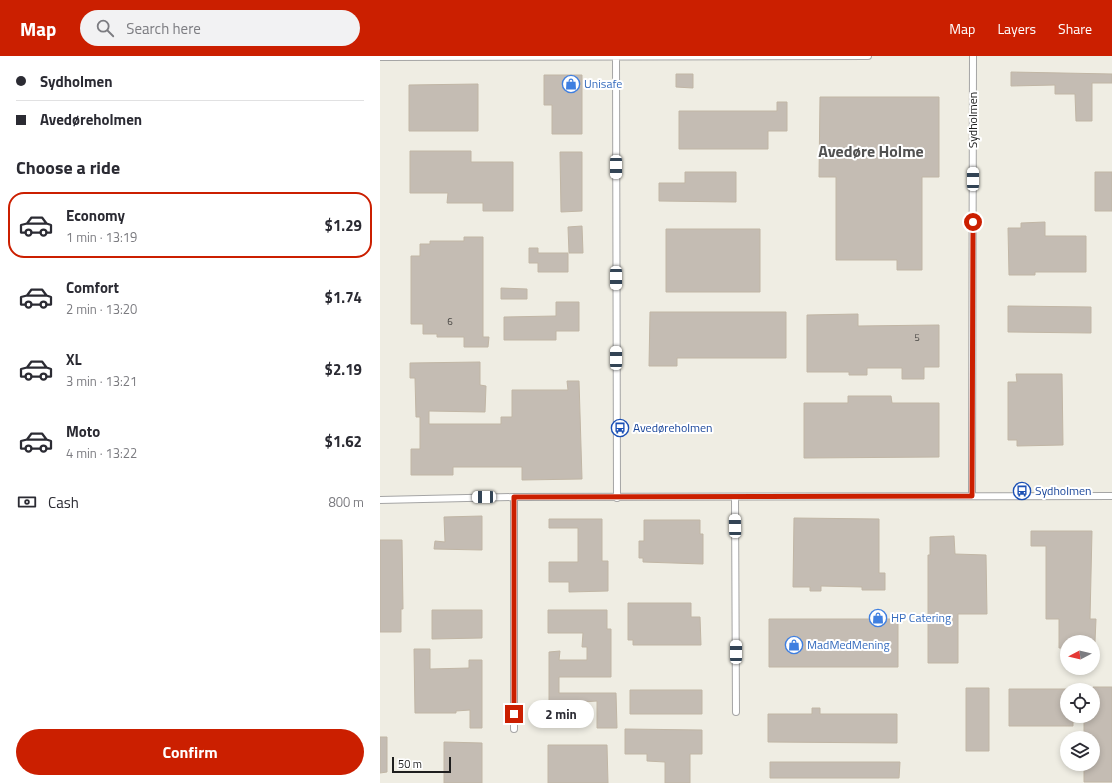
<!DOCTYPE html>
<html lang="en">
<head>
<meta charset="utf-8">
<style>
	body { margin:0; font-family:"Titillium Web",sans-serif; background:#f2f2f3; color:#2b2b33; height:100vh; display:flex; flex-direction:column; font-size:15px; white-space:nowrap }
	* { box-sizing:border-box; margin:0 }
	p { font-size:13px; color:#7c7c81 }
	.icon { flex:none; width:22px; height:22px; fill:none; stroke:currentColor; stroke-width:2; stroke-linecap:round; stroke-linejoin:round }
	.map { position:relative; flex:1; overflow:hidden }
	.sheet { display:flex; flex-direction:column; background:#fff; width:380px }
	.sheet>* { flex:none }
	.banner { display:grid; align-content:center; height:88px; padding:0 16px; background:#fff }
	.needle { width:26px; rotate:263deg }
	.controls { position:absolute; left:680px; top:579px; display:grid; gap:8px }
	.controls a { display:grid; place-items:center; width:40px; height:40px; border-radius:50%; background:#fff; box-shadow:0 2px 6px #0003; font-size:20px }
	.scale { position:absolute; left:12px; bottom:10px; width:59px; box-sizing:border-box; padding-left:4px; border:2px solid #1e1e1e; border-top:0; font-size:11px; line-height:14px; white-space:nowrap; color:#1e1e1e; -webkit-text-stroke:3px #fff; paint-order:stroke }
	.end { position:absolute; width:18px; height:18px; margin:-9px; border:5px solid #cb1f00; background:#fff; box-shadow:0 0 0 2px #fff }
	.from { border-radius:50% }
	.bubble { position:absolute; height:28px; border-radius:14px; background:#fff; box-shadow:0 2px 6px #0003; font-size:13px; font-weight:700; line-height:28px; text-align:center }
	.car { position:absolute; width:12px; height:24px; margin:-12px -6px; border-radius:5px; box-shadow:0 0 3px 1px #0007; background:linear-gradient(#fff 24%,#345 0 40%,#fff 0 76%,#345 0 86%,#fff 0) }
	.banner b { display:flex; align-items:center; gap:14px; height:38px; font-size:15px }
	.banner b+b { border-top:1px solid #e1e1e2 }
	.banner i { width:10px; height:10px; background:#2b2b33 }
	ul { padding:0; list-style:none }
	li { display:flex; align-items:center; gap:12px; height:66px; margin:0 8px 6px; padding:0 8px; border:2px solid transparent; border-radius:16px }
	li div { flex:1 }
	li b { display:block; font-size:15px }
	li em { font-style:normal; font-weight:700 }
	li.current { border-color:#cb1f00 }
	li>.icon { width:36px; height:36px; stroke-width:1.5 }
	h2 { padding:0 16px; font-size:18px; line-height:48px }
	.pay { display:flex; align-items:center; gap:10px; height:44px; padding:0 16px; font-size:15px }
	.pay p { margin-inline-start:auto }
	.action { display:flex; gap:8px; margin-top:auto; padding:8px 16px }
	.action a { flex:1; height:46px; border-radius:24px; background:#cb1f00; color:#fff; font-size:16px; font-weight:700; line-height:46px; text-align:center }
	header { display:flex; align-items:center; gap:24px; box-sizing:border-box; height:56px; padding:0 20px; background:#cb1f00; color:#fff }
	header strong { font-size:19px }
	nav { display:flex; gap:22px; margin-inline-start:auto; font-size:14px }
	.search { width:280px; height:36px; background:#f2f2f3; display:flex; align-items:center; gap:10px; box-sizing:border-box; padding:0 14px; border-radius:22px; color:#7c7c81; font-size:15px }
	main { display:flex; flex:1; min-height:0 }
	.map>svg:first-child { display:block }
</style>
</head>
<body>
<header>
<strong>Map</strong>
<div class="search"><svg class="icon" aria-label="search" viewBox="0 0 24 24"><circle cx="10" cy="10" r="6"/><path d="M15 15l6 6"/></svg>Search here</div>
<nav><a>Map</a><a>Layers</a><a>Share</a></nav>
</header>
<main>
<section class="sheet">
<div class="banner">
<b><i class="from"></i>Sydholmen</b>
<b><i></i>Avedøreholmen</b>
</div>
<h2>Choose a ride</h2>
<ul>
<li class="current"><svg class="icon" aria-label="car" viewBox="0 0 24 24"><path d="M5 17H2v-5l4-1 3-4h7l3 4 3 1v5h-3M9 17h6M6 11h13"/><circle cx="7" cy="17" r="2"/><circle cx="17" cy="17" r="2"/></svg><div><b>Economy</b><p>1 min · 13:19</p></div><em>$1.29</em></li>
<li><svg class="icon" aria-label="car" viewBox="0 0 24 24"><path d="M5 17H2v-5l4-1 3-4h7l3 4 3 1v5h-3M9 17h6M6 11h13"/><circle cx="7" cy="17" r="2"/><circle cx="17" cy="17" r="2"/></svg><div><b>Comfort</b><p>2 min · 13:20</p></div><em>$1.74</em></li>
<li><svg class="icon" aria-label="car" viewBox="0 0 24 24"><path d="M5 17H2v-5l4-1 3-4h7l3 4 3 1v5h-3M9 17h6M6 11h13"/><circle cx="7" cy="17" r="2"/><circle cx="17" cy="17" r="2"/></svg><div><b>XL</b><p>3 min · 13:21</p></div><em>$2.19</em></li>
<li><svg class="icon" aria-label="car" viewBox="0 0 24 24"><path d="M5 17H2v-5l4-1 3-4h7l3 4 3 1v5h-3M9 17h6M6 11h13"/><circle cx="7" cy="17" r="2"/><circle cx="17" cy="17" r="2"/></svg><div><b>Moto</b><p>4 min · 13:22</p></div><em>$1.62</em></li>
</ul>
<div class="pay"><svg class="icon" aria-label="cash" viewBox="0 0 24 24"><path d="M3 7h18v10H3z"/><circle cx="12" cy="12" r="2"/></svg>Cash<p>800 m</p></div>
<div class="action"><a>Confirm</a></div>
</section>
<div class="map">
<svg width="732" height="727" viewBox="0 0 732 727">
	<rect width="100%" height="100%" fill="#efede3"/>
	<path fill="#c4bcb3" stroke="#c1b6a5" d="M631,16L732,18V27H712V65H696L695,38H675V29L631,30Z
		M296,18H313V32L296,31Z
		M164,19H202V78H172V49H164Z
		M98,28V75H29V29Z
		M440,41H559V121H542V214H517V204H456V121H439Z
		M397,46H407V75H388V93H299V55H397Z
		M30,95H91V106H133V155H103V147H67L68,137H30Z
		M180,96H202V155L181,156Z
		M305,116H356V146L279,145V127H305Z
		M715,116H732V155H715Z
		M665,166V180H706V216H655V219H629L628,172H641V167Z
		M202,170L203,197H189L188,171Z
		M286,173H380V236H286Z
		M84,181H103V281H109L108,291H84V281H57V278H43V268H31V200H40V188H50V185H84Z
		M149,192H158V197H188V216H158V207H149Z
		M121,232L147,233V243H121Z
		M176,246H199V275H176V284H124V261L176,260Z
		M628,250L711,251V277L628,276Z
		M270,256H406V302H297V310H269Z
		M478,258V270L559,269V311H544V323H522V312H487V319H469V316H427V259Z
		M100,306V329L106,330L105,356L49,355V368H121V361H132V334H188L187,325H199L202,423L142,424V411H73V419H31V393H40V361H36L35,322H30V307Z
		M636,318H682L683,389L637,390V384H628V326H637Z
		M468,340H511L512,347H559V401L424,402V347H468Z
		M102,460V494L54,493L55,485L65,486L64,461Z
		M414,462L499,463V517H505V534H482V531L441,530V535H430V531H413Z
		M169,463H222V505H228V535L189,536V526H169V506H198V472H169Z
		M264,464H320V478H323V508L263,506V502H259V485H264Z
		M651,475H712L710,563H716L715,586H687V592H679V563H666V490H651Z
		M574,480L575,498L606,499L607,558H578V607H548V499H550V481Z
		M0,484H22L23,553H21V576H0Z
		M248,547H311V561H320L321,589H253V584H248Z
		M52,554H102V582L52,583Z
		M168,554H227V573H231V621H179V637H236L237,672H217V645L202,646V655L169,656V596L180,595L179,604H207V591H202L203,577H168Z
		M389,563H518V611H389Z
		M34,593H50V613L89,612V604H102V672H90V654L76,655V657H35Z
		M713,631H732V726H704V708H713V682H704V660H713Z
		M586,632H609V695H586Z
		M629,633H687V660H693V670H629Z
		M250,634H322V658H250Z
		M432,652H440V658H517V687L388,686V658H432Z
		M245,673L322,674V698H310V727H285V706L267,705V698H245Z
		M0,681H7V716L0,717Z
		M64,686L102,687V727H64Z
		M168,689H227L228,727H168Z
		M390,706H520L519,722H390Z"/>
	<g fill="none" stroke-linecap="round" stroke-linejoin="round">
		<defs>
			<path id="minor" d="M0,1L488,0
				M236,1L237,442
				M592,440L593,0
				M134,441V673
				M355,441L356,656
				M0,444L134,441L732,440"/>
		</defs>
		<use href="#minor" stroke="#a5a5a5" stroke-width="8"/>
		<use href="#minor" stroke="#fff" stroke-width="6"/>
	</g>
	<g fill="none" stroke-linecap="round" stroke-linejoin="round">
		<path stroke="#cb1f00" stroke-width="5" d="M134,658V441L592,440L593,166"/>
	</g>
	<defs>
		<symbol id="shop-ring" viewBox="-11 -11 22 22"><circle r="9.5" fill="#fff" stroke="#3f7fe0" stroke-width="1.5"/><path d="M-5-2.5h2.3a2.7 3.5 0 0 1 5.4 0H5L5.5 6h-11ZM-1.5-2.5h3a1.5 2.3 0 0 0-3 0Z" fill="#3f7fe0"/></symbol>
		<symbol id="bus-ring" viewBox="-11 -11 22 22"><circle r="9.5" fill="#fff" stroke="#1a4fb4" stroke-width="1.5"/><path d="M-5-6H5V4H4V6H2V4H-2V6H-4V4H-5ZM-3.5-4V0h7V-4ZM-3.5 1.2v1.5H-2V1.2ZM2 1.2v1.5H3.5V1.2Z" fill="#1a4fb4"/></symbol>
	</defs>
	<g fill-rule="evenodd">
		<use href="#shop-ring" x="181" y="18" width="20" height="20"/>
		<use href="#bus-ring" x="230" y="362" width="20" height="20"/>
		<use href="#bus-ring" x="632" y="425" width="20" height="20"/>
		<use href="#shop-ring" x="488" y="552" width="20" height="20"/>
		<use href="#shop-ring" x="404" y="579" width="20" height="20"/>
	</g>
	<g text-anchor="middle" stroke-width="4" stroke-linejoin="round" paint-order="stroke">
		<g font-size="10" fill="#484643">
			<text x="70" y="269">6</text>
			<text x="537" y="285">5</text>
		</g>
		<g font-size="12" fill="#366cbe" stroke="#fff" text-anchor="start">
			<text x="204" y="32">Unisafe</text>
			<text x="511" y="566">HP Catering</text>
			<text x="427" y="593">MadMedMening</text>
		</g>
		<g font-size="12" fill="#1e1e1e" stroke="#fff">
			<text transform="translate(593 64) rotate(-90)" y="4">Sydholmen</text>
		</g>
		<g font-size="12" fill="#164399" stroke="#fff" text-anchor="start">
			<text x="253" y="376">Avedøreholmen</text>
			<text x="655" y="439">Sydholmen</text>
		</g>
		<g font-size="16" font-weight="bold" fill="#515151" stroke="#fff">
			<text x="491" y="101">Avedøre Holme</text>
		</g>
	</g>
</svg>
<div class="controls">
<a><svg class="needle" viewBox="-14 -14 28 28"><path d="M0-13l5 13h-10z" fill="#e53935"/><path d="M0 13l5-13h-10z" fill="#7c7c81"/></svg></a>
<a><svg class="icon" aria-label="locate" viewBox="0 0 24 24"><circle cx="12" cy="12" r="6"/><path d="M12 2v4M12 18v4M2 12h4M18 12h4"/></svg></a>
<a><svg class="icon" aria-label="layers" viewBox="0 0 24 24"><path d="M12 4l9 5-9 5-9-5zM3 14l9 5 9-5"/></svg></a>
</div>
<div class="scale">50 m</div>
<i class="end from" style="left:593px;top:166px"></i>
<i class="end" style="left:134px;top:658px"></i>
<div class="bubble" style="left:148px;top:644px;width:66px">2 min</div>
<i class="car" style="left:236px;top:111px;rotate:180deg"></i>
<i class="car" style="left:593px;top:123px;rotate:0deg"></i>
<i class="car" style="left:236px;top:222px;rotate:180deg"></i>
<i class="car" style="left:236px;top:302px;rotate:0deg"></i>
<i class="car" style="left:104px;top:441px;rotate:269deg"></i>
<i class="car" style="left:355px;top:470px;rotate:359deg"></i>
<i class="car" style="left:356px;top:596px;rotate:0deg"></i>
</div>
</main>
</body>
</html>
